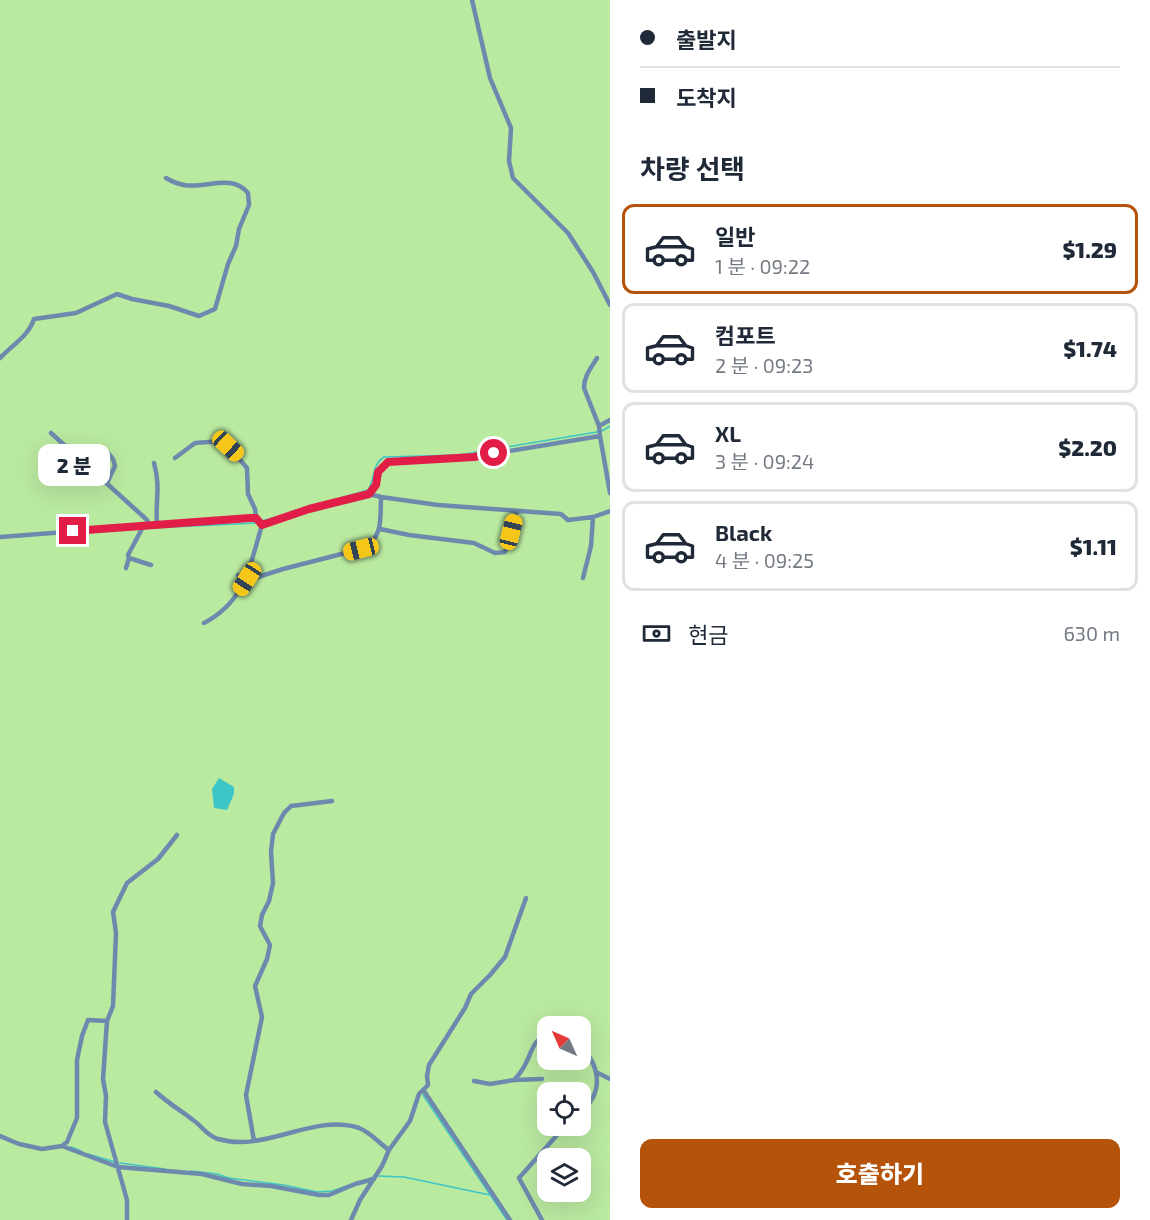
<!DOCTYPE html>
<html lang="ko">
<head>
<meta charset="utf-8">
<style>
	body { margin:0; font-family:"Exo 2","Noto Sans KR",sans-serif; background:#f6f6f7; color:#1f2937; height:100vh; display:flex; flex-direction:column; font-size:22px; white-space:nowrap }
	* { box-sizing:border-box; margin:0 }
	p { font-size:20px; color:#747a83 }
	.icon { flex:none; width:33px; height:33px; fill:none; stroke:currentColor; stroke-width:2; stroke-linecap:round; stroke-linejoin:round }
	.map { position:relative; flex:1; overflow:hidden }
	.panel { display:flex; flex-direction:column; background:#fff; width:540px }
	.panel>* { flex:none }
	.banner { display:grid; align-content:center; height:132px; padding:0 30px; background:#fff }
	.needle { width:39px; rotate:315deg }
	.tools { position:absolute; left:537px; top:1016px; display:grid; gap:12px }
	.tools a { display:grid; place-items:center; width:54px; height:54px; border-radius:12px; background:#fff; box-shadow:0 6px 24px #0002; font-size:30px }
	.end { position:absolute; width:27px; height:27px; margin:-14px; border:8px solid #e11d48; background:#fff; box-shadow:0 0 0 3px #fff }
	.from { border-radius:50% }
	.bubble { position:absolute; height:42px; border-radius:12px; background:#fff; box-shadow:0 6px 24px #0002; font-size:20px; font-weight:800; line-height:42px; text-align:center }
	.car { position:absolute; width:18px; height:36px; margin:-18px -9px; border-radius:8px; box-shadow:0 0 4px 2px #0007; background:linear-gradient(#f5c518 24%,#345 0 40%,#f5c518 0 76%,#345 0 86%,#f5c518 0) }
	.banner b { display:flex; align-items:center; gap:21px; height:57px; font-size:22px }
	.banner b+b { border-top:2px solid #e0e1e3 }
	.banner i { width:15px; height:15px; background:#1f2937 }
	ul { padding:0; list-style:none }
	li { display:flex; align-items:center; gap:18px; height:90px; margin:0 12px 9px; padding:0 18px; border:3px solid #e0e1e3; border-radius:12px }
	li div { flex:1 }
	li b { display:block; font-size:22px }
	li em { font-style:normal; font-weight:800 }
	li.active { border-color:#b45309 }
	li>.icon { width:54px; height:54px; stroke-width:1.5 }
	h2 { padding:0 30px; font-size:27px; line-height:72px }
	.pay { display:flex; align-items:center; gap:15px; height:66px; padding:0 30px; font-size:22px }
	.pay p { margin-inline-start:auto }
	.primary-button { display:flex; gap:12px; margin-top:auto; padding:12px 30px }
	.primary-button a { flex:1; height:69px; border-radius:12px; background:#b45309; color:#fff; font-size:24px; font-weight:800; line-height:69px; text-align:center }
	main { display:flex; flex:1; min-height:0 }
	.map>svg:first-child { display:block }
</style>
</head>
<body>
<main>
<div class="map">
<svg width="610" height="1220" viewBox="0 0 610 1220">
	<rect width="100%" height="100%" fill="#bae9a0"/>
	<path fill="#3ec5c5" d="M219,778L234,787V794L227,810L214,808L212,789Z"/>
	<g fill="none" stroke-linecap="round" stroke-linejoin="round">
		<path stroke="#3ec5c5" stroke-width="1.5" d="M602,431L610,426
			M262,521L368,490C375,479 372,464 384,457L459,455L597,432
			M151,528L258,523
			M423,1095L507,1220
			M71,1147L81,1151
			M88,1154L115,1162
			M120,1163L165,1169
			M191,1171L217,1174L229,1178L284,1185L317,1192L332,1191L374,1177
			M378,1176L404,1177L490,1195"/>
		<path stroke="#6d8aae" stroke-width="4.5" d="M472,0L490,78L511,128L509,161L513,178L568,233L593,272L610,305
			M0,358C12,345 28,337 34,319L76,313L117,294L132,299L169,306L199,316L215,309L228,264L236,246L239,229L249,205L248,193C232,173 205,189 184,185C178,184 171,181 166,178
			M597,358C591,368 584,376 584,388L599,426
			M51,433L146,519L150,525
			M600,436L610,493
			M107,452L113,459L115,466L107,483
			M175,458L195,443L221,441L228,446L247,468L248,494L255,509L256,518L262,525
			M369,494C371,491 375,489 376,486C382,474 375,471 388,462L474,457L600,436L599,426L610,420
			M157,525L256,518
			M262,525L309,509L369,494L381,497L438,505L561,514L568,520L593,517L610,511
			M143,527L128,555L129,558L151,565
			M380,529L409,535L474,543L495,553L505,552L507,547L517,511
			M0,537L157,525C155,501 161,487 154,463
			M126,568L129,558
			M238,575L252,579L283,569L361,549C384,538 380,519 381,497
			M583,578L591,546L593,517
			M204,623C246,601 250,565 262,525
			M580,1046C601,1066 604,1094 580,1112
			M598,1073L610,1079
			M514,1080C519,1075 523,1069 526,1063C532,1051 534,1038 548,1035
			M474,1081L490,1084L514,1080L542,1079
			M424,1091L510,1220
			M156,1092C168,1103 180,1110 193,1120C202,1126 207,1136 218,1139C266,1153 312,1113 359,1128C370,1132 379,1143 389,1150
			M0,1136L19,1144L42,1149L62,1146L67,1142L77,1118V1060L82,1036L88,1020L107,1021
			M254,1141L246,1095L262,1017L255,986L267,959L270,945L260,926L262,915L269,901L273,883L271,852L273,834L284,813L291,806L332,801
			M62,1146L118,1167L202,1174L242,1184L271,1186L319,1195H329L355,1184L374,1179
			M127,1220V1200L105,1122L106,1096L103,1079L107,1021L113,1006L116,933L113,912L127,883L158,859L177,835
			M351,1220L360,1200L382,1166L389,1150L410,1121L419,1094L428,1085L427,1076L429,1065L465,1008L471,994L490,975L505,957L526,898
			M542,1220L519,1178L566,1125"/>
	</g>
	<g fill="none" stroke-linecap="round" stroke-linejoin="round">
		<path stroke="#e11d48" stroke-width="8" d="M73,531L250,518H256L262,525L309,509L369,494L376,485L378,472L388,462L474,457L494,453"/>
	</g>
</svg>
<div class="tools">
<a><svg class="needle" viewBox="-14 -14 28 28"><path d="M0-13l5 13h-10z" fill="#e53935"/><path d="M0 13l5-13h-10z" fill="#747a83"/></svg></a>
<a><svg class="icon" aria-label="locate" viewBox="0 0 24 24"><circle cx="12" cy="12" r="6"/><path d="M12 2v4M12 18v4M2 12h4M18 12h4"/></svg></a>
<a><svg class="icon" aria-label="layers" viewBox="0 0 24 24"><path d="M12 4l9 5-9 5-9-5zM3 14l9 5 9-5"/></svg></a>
</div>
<i class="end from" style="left:494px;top:453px"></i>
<i class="end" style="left:73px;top:531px"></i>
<div class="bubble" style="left:38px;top:444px;width:72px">2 분</div>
<i class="car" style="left:228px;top:446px;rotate:133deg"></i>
<i class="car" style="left:511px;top:532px;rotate:14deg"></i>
<i class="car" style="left:361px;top:549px;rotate:256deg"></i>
<i class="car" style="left:247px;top:579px;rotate:213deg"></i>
</div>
<section class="panel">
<div class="banner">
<b><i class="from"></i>출발지</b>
<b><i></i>도착지</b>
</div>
<h2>차량 선택</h2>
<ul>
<li class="active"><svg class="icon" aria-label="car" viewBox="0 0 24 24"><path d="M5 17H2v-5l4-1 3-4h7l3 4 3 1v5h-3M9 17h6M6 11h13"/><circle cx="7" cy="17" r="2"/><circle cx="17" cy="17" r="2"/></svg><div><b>일반</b><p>1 분 · 09:22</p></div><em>$1.29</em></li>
<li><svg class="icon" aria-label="car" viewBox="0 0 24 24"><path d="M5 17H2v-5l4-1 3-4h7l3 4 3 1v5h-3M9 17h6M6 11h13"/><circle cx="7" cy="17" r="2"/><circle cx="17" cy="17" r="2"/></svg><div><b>컴포트</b><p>2 분 · 09:23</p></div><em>$1.74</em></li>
<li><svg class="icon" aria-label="car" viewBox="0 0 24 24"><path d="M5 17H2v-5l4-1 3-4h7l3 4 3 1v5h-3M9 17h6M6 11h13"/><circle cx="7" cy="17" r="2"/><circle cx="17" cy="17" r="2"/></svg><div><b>XL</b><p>3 분 · 09:24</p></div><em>$2.20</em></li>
<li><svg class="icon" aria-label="car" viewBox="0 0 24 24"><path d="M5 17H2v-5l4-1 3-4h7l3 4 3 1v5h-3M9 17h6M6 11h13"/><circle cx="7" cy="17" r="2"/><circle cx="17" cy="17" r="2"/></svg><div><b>Black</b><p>4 분 · 09:25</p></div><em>$1.11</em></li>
</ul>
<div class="pay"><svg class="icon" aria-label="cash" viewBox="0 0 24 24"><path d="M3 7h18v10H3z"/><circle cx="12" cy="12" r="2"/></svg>현금<p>630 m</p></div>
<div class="primary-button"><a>호출하기</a></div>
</section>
</main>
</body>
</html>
